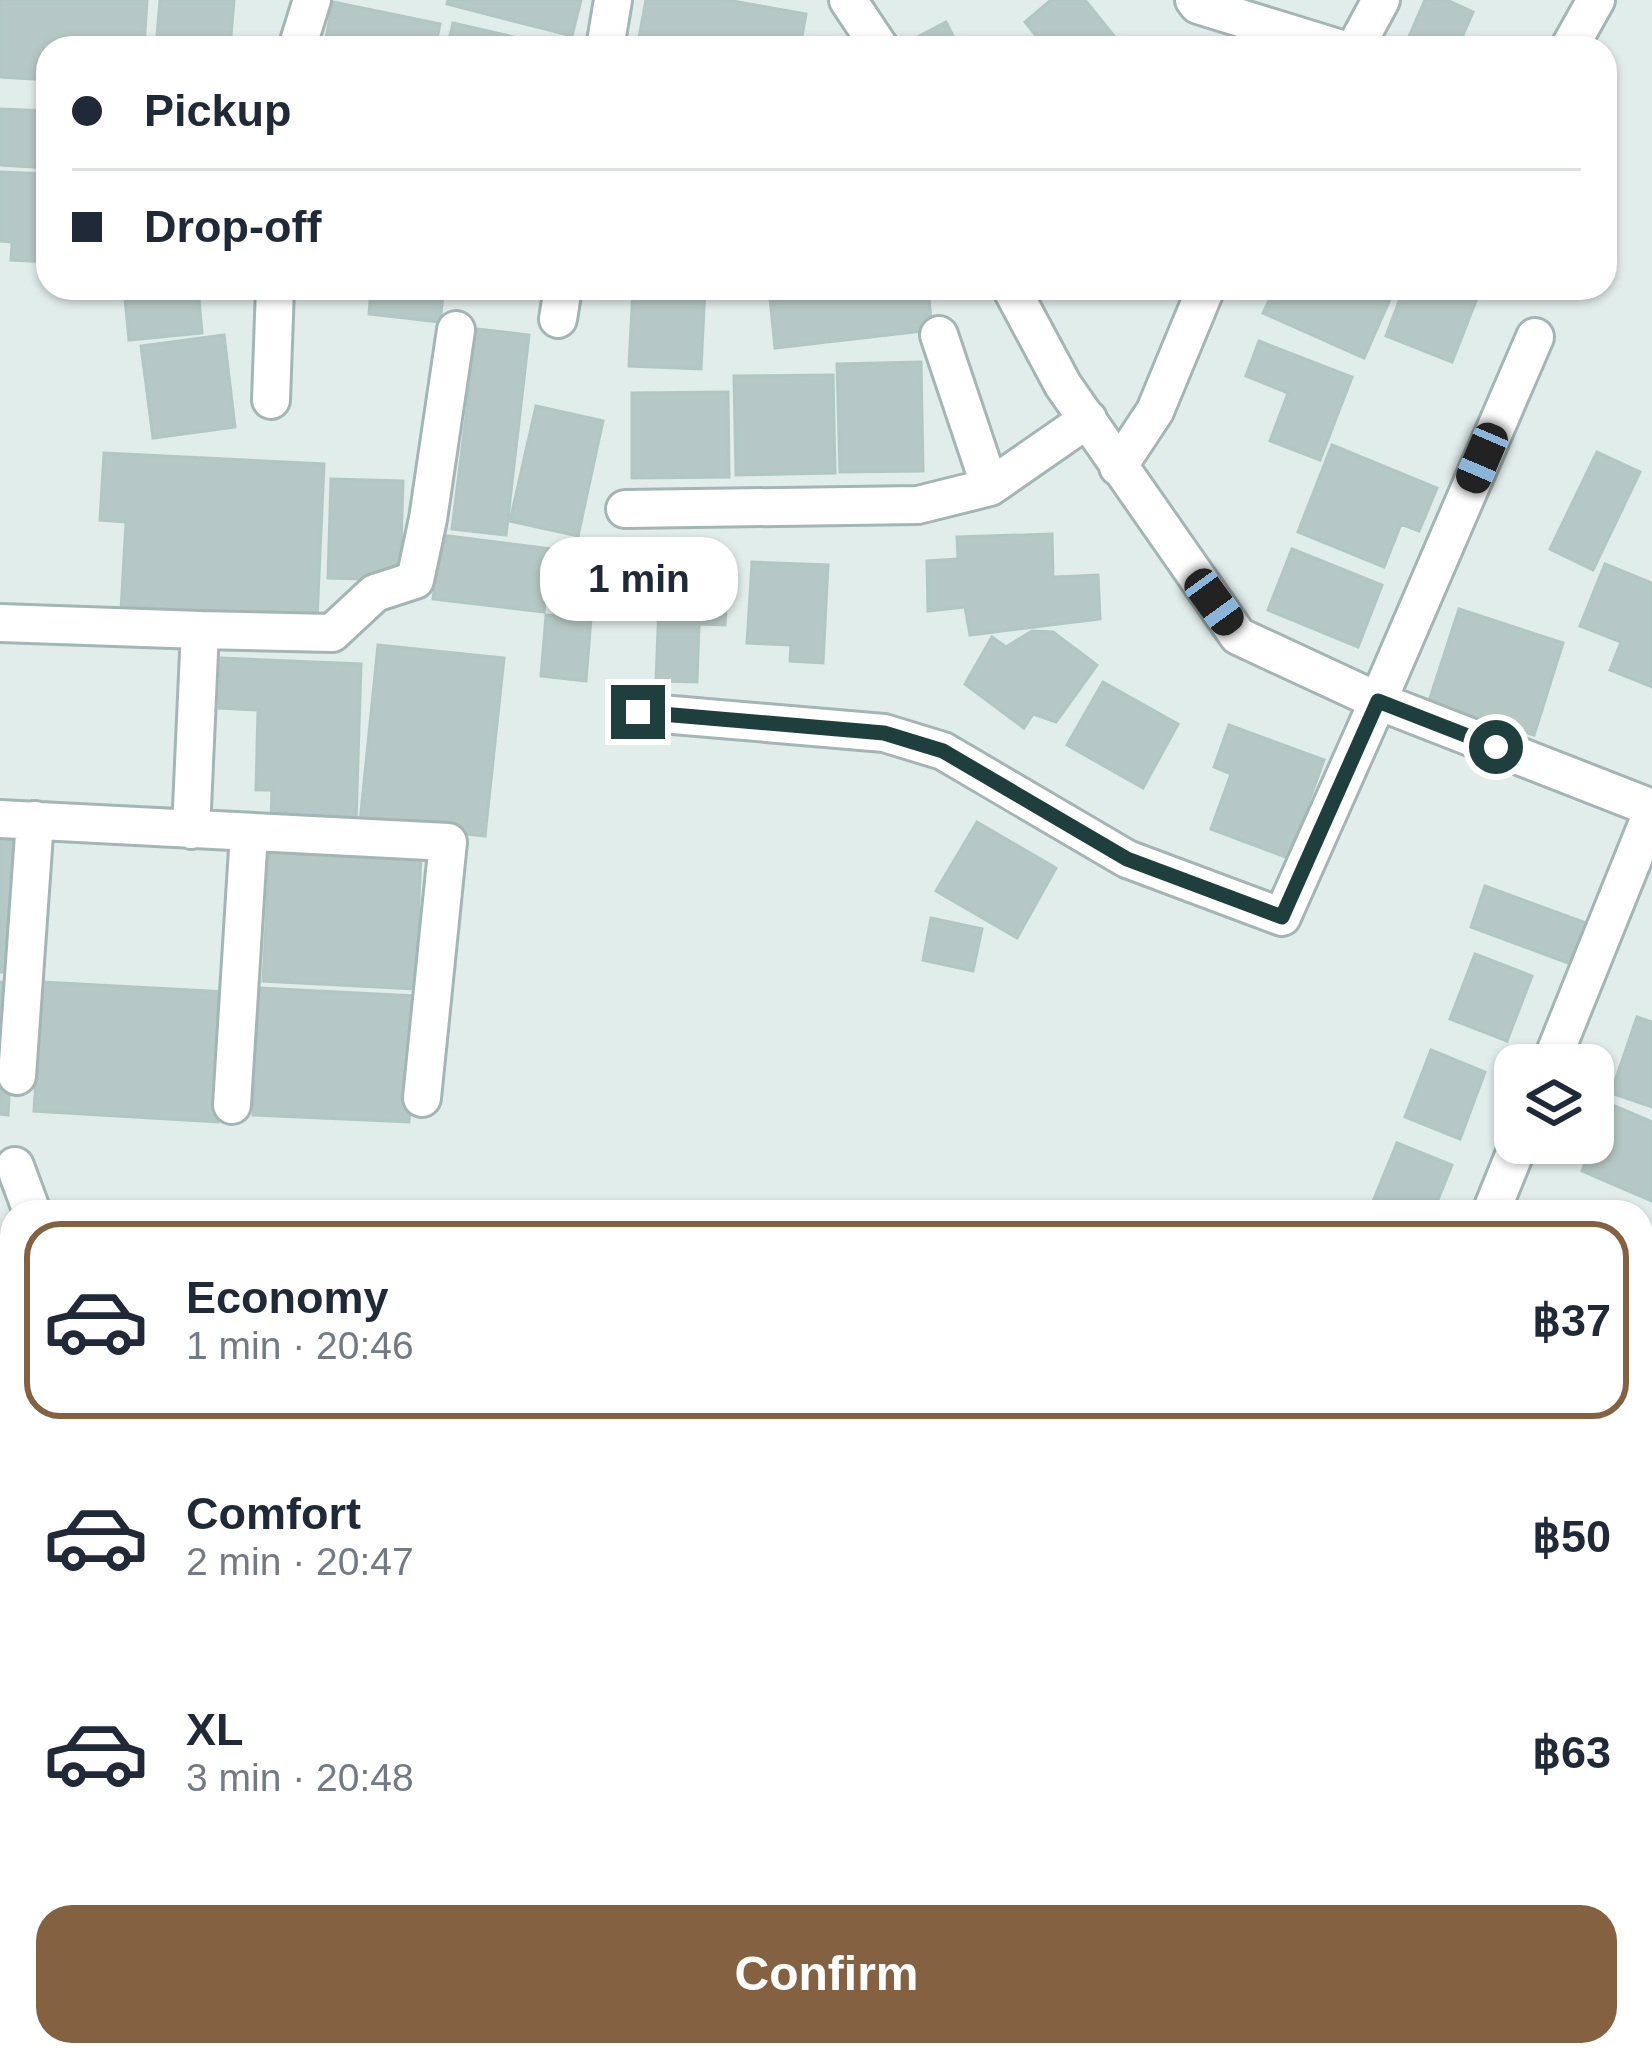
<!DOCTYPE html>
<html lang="en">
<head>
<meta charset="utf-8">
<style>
	body { margin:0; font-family:Helvetica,sans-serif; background:#f2f2f3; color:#1f2937; height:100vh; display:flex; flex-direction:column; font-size:45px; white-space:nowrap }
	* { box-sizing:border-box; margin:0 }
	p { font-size:39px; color:#747a83 }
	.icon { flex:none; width:66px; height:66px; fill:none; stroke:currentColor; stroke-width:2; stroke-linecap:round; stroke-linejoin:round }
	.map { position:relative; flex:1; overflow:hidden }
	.drawer { position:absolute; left:0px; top:1200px; width:1653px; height:867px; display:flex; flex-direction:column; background:#fff; border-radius:36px 36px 0 0; box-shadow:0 3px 9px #0004 }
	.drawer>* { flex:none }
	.guide { position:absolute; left:36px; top:36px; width:1581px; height:264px; border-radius:36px; box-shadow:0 3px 9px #0004; display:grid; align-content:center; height:264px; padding:0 36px; background:#fff }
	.tools { position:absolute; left:1494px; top:1044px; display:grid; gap:24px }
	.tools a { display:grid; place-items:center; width:120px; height:120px; border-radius:24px; background:#fff; box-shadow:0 3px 9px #0004; font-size:60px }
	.end { position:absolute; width:54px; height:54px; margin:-27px; border:15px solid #1f3f3f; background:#fff; box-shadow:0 0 0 6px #fff }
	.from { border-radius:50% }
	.bubble { position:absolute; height:84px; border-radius:36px; background:#fff; box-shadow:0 3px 9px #0004; font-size:39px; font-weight:700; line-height:84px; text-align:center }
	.car { position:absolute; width:36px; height:72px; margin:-36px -18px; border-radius:15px; box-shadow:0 0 9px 3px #0007; background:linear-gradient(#222 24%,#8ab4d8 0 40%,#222 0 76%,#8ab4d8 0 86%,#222 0) }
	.guide b { display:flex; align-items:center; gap:42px; height:114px; font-size:45px }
	.guide b+b { border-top:3px solid #e0e1e3 }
	.guide i { width:30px; height:30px; background:#1f2937 }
	ul { padding:21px 0 0; list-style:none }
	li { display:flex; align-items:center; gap:36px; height:198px; margin:0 24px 18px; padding:0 12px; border:6px solid transparent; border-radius:36px }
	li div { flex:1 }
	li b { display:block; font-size:45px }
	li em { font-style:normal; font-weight:700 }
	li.selected { border-color:#846241 }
	li>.icon { width:108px; height:108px; stroke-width:1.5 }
	.cta { display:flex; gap:24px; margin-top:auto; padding:24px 36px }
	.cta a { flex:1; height:138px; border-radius:36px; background:#846241; color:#fff; font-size:48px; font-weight:700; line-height:138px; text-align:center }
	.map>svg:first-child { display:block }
</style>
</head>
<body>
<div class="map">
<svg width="1652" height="2065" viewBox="0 0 1652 2065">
	<rect width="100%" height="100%" fill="#e1edeb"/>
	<path fill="#b6c8c5" stroke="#b2c7c4" stroke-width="3" d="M0,0H147L144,48H48V80L0,77Z
		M160,0H234L230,48H156Z
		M448,0H581L572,36L447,4Z
		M646,0H727L806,14L800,48H637Z
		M1051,0H1085L1114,36L1099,48H1046L1025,22Z
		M1425,0H1447L1473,12L1460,42L1474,48H1404Z
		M333,2L440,24L435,48H324Z
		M946,22L959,48H916L912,40Z
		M453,23L544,44L543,48H447Z
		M0,109L48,111V168L0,165Z
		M0,172L48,174V262L11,260L12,242L0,241Z
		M124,288H198L202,333L129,340Z
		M371,288H444L440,322L369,314Z
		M633,288H705L701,369L629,366Z
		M769,288H928L932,330L775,348Z
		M1275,288H1287L1304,296L1307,288H1395L1364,358L1263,313Z
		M1404,288H1467L1479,293L1452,362L1386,336Z
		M477,329L529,335L506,535L452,529Z
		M224,335L235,427L153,438L141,346Z
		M1259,341L1352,377L1320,460L1270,441L1288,393L1246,376Z
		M921,362L923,471L840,472L837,364Z
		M833,375L835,473L736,475L734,376Z
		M728,392L729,477L632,478V393Z
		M536,406L603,421L578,536L510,521Z
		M1332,445L1437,488L1419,531L1401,524L1384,567L1298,532Z
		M1597,452L1640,472L1593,570L1550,549Z
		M104,453L324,464L317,620L121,611L126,522L100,520Z
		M331,479L403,481L400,580L328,578Z
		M1052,534L1053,577L1098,575L1100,619L970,635L965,607L928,611L927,561L958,559L957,537Z
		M441,535L552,549L544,612L433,599Z
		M578,543L640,545L639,608L577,607Z
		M1292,549L1382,585L1358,647L1268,610Z
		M661,553L729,556L725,625L699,624L697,682L656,681Z
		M752,562L828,565L823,663L790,661L791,645L747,643Z
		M1605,564L1652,583V687L1610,670L1621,642L1580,626Z
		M1459,609L1563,643L1534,735L1429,701Z
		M546,615L591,618L586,681L541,676Z
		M1032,631L1053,632L1097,665L1056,722L1033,714L1024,728L965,684L992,637L1006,647Z
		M378,645L504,658L485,836L360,822Z
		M221,658L361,664L356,822L271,819L272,790H256L258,710L219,708Z
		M1103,682L1178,724L1143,788L1067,745Z
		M1229,725L1324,760L1288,858L1211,829L1231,774L1214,767Z
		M977,822L1056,868L1017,938L936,891Z
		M0,839L18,840L13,972H0Z
		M270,847L421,855L415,989L263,981Z
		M1485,886L1594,926L1579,967L1471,927Z
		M931,918L982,929L973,971L923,960Z
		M1475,954L1532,976L1507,1041L1450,1019Z
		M0,982L15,983L8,1115L0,1114Z
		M42,982L226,992L218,1122L34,1111Z
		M259,988L415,996L409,1122L253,1115Z
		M1637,1017L1652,1022V1107L1611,1093Z
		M1431,1050L1485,1072L1460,1139L1405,1117Z
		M1610,1104L1652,1122V1201L1582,1171Z
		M1397,1143L1452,1165L1433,1212L1369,1211Z
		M12,1268V1394L0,1399V1272Z
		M12,1402V1486L0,1491V1407Z
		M1641,1409L1652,1412V1535L1641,1532Z
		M0,1678H12V1772L0,1771Z
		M1641,1850H1652V1915H1641Z
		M9,1912H12V1974L3,1973Z
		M0,1982L12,1984V2053L0,2051Z
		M346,2055H420L419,2065H345Z
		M649,2055H719V2065L648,2063Z
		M814,2055H898L897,2065H814Z
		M942,2055H1026V2065H941Z
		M1101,2055H1196V2065H1100Z
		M1389,2055H1471L1470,2065H1389Z"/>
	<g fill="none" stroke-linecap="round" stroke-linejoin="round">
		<defs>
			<path id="minor" d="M848,0L880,48
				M1194,0L1198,5L1338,48
				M297,48L312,0
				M605,48L613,0
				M1355,48L1381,0
				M1569,48L1596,0
				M1011,288L1063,385L1238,636L1378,701L1652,808
				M558,319L563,288
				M939,335L990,487
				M271,400L275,288
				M1118,467L1155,411L1206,288
				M625,509L918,505L990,487L1088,419
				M0,623L200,630L191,830
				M200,630L332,633L375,593L415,580L428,519L456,330
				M638,712L884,733L943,751L1127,859L1282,917L1378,701L1535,337
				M0,819L448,842L422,1098
				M1550,1065L1652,812
				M17,1076L35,820
				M232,1105L249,833
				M15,1166L32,1212
				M1491,1212L1519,1143
				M0,1516L12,1511
				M1641,2008L1648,1953
				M487,2065L488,2055
				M762,2065L763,2055
				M1034,2065L1035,2055
				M1337,2065L1338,2055
				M1634,2065L1635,2055"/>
		</defs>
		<use href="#minor" stroke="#a3b5b4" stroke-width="42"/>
		<use href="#minor" stroke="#fff" stroke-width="36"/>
	</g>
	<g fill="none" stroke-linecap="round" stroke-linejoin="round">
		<path stroke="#1f3f3f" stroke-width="15" d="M638,712L884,733L943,751L1127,859L1282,917L1378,701L1496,747"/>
	</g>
</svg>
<div class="tools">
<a><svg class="icon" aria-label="layers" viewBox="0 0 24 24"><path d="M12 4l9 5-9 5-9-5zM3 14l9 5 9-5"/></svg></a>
</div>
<i class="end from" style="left:1496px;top:747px"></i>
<i class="end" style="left:638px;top:712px"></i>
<div class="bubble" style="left:540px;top:537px;width:198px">1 min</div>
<i class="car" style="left:1482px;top:458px;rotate:203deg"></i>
<i class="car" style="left:1214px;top:602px;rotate:144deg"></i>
<div class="guide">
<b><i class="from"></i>Pickup</b>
<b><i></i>Drop-off</b>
</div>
<section class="drawer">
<ul>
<li class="selected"><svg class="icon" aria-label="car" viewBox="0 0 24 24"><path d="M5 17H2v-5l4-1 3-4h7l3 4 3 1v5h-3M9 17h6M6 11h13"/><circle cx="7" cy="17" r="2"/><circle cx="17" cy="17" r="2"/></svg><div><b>Economy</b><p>1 min · 20:46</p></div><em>฿37</em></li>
<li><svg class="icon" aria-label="car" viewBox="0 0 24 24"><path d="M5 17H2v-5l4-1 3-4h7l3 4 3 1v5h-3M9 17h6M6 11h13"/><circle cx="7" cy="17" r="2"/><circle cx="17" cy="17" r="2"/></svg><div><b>Comfort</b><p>2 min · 20:47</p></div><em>฿50</em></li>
<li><svg class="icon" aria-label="car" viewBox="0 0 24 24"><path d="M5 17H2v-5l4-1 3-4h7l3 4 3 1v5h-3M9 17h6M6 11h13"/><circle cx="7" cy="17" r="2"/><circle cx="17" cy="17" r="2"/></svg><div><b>XL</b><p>3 min · 20:48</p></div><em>฿63</em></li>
</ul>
<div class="cta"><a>Confirm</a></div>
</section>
</div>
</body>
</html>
